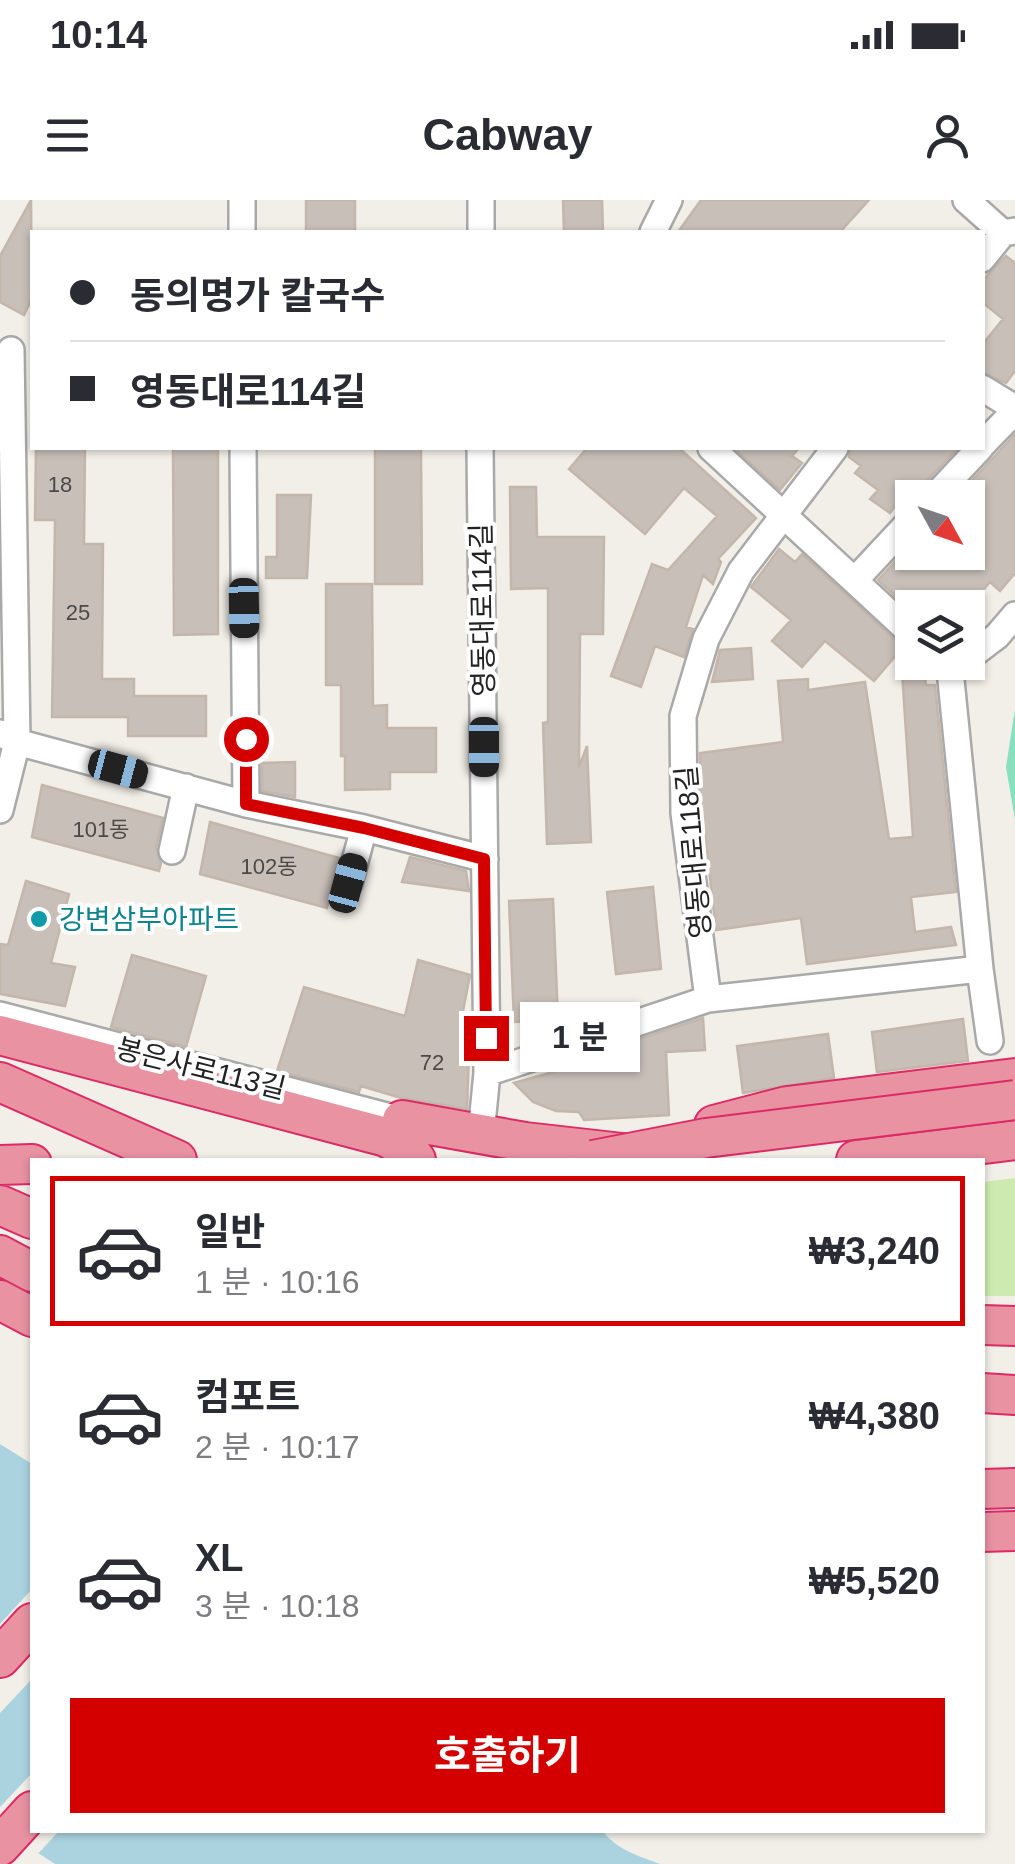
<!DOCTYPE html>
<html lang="ko">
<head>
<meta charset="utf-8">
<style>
	body { margin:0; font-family:Helvetica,"Noto Sans KR",sans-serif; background:#f2f2f3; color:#2b2b33; height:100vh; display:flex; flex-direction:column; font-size:38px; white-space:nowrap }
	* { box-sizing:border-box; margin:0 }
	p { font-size:32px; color:#7c7c81 }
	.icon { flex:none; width:55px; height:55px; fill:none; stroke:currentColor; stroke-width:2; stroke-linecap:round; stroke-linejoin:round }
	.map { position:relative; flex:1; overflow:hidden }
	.details { position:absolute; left:30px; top:958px; width:955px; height:675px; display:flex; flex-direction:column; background:#fff; border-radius:0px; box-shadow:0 2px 8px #0004 }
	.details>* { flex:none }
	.top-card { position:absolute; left:30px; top:30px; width:955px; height:220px; border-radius:0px; box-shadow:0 2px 8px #0004; display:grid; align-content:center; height:220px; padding:0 40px; background:#fff }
	.needle { width:65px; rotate:130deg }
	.buttons { position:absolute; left:895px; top:280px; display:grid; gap:20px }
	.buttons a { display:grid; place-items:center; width:90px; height:90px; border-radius:0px; background:#fff; box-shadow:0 2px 8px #0004; font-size:50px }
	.end { position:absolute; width:45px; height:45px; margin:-22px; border:12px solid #d40000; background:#fff; box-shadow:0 0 0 5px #fff }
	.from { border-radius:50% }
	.bubble { position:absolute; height:70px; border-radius:0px; background:#fff; box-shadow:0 2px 8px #0004; font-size:32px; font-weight:700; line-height:70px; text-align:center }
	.car { position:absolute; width:30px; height:60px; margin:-30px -15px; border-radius:12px; box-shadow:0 0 8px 2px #0007; background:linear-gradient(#222 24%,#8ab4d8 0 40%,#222 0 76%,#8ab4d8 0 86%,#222 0) }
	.top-card b { display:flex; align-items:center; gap:35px; height:95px; font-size:38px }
	.top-card b+b { border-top:2px solid #e1e1e2 }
	.top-card i { width:25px; height:25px; background:#2b2b33 }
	ul { padding:18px 0 0; list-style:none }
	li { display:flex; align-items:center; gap:30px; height:150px; margin:0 20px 15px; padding:0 20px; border:5px solid transparent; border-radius:0px }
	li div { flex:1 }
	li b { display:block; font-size:38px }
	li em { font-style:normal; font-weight:700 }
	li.on { border-color:#d40000 }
	li>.icon { width:90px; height:90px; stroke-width:1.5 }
	.action { display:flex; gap:20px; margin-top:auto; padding:20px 40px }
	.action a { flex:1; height:115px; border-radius:0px; background:#d40000; color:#fff; font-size:40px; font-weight:700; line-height:115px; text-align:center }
	.status { display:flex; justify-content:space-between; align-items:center; height:70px; padding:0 50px; background:#fff; direction:ltr }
	.status svg { height:28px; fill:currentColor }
	header { display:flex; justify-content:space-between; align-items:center; height:130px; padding:0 40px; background:#fff; font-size:45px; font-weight:700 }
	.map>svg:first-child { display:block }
</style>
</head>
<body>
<div class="status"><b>10:14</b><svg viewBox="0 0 49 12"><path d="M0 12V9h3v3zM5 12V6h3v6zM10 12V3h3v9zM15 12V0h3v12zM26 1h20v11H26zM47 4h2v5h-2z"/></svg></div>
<header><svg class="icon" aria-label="menu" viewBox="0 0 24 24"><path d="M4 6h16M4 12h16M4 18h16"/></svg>Cabway<svg class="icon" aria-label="person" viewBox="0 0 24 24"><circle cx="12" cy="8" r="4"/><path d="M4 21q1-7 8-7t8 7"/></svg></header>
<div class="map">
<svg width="1015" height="1664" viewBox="0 0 1015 1664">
	<rect width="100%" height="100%" fill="#f2efe9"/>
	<path fill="#cdebb0" d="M1015,978V1096H983V982Z"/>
	<path fill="#88e0be" d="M1015,509V620L1006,567Z"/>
	<path fill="#aad3df" d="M0,1244L32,1264V1630H602C615,1649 639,1656 660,1664H55L38,1653L43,1648L0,1619Z"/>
	<path fill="#f2efe9" d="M32,1389V1479L0,1513V1424Z
		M32,1573V1630H60L35,1657L36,1649L0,1625V1607Z"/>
	<path fill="#c7bfb8" stroke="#c4b6ab" stroke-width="2.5" d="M31,0L32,98L24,115L0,102V56Z
		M306,0H355V32H306Z
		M563,0H602L603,32H564Z
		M701,0H869L840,32H678Z
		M1006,56L1015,63V171L1006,183L982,172V145L1003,119L982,102V81Z
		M1015,234V373L1000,391L990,382L968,408H912V412L878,380L904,352H968V298H956Z
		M36,248H85L84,344H103L102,479H134V496H206V536H128V517H52L55,320H35Z
		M173,248H218V434L174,435Z
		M375,248H421L422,384H375Z
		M587,248H679L756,318L718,359L721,362L713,384L703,375L686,427L693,429L684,457L655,446L641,487L611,476L652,364L668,370L717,316L684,288L645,334L569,269Z
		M734,248H799L792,256L802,263L780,290Z
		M851,248H958L921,287L917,298H912V303L899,309L895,306L890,313L870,299L878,290L855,273L861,266L849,257Z
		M510,287H536L537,337H604L603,434H580L579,567L587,546L591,642L547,644L543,523L548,522V388L511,389Z
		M277,295H311L307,378H266V357H277Z
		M779,349L795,362L802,354L903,447L874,481L825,441L802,467L772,441L791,420L751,387Z
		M326,384H372L373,506L387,505V528H436V572H390V589L345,590V556H341V485H326Z
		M751,448L753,479L712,482L720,450Z
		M924,470L926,485H935L956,692L911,697L915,732L951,727L956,745L807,764L801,718L716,730L700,591V553L783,542L778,481L808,479V490L865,482L889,639L913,637L902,472Z
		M295,562V597L262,591V563Z
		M42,585L163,618L156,648L161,663L159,671L32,637Z
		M210,622L339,658L327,708L200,674Z
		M410,657L466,671L469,691L402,682Z
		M26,681L69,694L51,763L75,767L65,806L0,794V744L8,745Z
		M653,687L661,769L616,774L607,692Z
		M553,699L558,820L514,822L509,701Z
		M132,755L206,776L186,847L111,827Z
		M418,760L470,775L462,816L470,827L467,909L401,898L361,886L359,892L277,871L304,787L405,816Z
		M703,818L705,850L666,852L669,915L584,920L579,912L556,911L533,902L514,883L578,865L637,862L636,840Z
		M963,819L968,861L877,872L872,832Z
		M828,834L834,878L743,893L737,846Z"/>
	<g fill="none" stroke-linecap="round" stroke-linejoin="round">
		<defs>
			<path id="minor" d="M966,0L1003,33
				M242,32V0
				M481,32V0
				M653,32L669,0
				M982,59L1003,33L1015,31
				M982,188L1015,208
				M982,245L1015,211
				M243,248L246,604
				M480,248L487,873L481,934
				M711,248L912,434
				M933,298L980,248
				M855,380L912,319
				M968,458L997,436L1015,415
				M942,462L950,470L980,769L990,841
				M0,533L17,542L246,604L364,628L485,659
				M0,610L17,542L11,150
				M172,651L186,587
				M349,683L364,628
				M708,799L684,613L683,516L706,439L741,371L835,248
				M0,815L402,920
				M487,873L708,799L980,769"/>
			<path id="highway" d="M0,835L386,937L409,950L416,960
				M0,882L177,960
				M402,920L525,942L631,954
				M714,925L787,906L1015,878
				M856,960L1015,940
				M0,965L32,964
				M0,1005L32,1019
				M0,1055L32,1072
				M0,1100L32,1117
				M982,1125L1015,1126
				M982,1193L1015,1195
				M982,1289L1015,1288
				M982,1332L1015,1331
				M0,1458L32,1423
				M0,1646L32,1611"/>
		</defs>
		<use href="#minor" stroke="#a9a9a9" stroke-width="30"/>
		<use href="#highway" stroke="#dc2a67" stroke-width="42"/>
		<use href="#minor" stroke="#fff" stroke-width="25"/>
		<use href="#highway" stroke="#e892a2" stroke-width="38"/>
		<defs>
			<path id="highway-bridge" d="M593,960L706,938L1015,900"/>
		</defs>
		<use href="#highway-bridge" stroke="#dc2a67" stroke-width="42" stroke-linecap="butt"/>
		<use href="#highway-bridge" stroke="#e892a2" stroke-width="38"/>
	</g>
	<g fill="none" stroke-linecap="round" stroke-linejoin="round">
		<path stroke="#d40000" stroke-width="12" d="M246,539V604L364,628L484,659L486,838"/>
	</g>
	<circle fill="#0f9aa8" stroke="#fff" stroke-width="4" cx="39" cy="719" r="10"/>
	<g text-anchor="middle" stroke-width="8" stroke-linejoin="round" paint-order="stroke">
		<g font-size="22" fill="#4b4948">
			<text x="60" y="292">18</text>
			<text x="78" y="420">25</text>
			<text x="101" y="637">101동</text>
			<text x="269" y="674">102동</text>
			<text x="432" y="870">72</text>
		</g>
		<g font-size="28" fill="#222" stroke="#fff">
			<text transform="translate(482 410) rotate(-91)" y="10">영동대로114길</text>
			<text transform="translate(693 652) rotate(-95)" y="10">영동대로118길</text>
			<text transform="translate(201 868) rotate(14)" y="10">봉은사로113길</text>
		</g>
		<g font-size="28" fill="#0d838f" stroke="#fff" text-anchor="start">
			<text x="59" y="729">강변삼부아파트</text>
		</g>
	</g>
</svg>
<div class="buttons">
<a><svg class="needle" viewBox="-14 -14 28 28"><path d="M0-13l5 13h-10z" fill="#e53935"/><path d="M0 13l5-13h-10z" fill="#7c7c81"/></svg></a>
<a><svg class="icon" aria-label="layers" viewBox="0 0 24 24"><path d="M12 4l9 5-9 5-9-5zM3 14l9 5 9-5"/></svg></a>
</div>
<i class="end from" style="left:246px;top:539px"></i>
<i class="end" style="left:486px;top:838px"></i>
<div class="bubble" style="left:520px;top:802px;width:120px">1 분</div>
<i class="car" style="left:244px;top:408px;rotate:179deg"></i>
<i class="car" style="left:484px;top:547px;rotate:180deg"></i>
<i class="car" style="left:118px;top:569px;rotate:105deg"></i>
<i class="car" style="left:348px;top:683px;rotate:15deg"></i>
<div class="top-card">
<b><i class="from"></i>동의명가 칼국수</b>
<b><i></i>영동대로114길</b>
</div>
<section class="details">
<ul>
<li class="on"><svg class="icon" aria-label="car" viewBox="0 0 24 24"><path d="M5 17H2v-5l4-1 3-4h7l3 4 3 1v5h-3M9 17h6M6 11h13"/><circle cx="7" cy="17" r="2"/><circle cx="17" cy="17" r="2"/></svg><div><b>일반</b><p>1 분 · 10:16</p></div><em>₩3,240</em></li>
<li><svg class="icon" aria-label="car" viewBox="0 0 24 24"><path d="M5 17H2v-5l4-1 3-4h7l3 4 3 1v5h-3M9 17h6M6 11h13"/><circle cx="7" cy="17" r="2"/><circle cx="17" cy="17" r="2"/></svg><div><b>컴포트</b><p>2 분 · 10:17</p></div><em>₩4,380</em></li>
<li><svg class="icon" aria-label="car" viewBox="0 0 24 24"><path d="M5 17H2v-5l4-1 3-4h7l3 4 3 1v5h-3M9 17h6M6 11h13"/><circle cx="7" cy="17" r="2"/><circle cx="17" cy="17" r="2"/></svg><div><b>XL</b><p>3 분 · 10:18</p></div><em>₩5,520</em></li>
</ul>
<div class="action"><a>호출하기</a></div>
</section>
</div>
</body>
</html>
